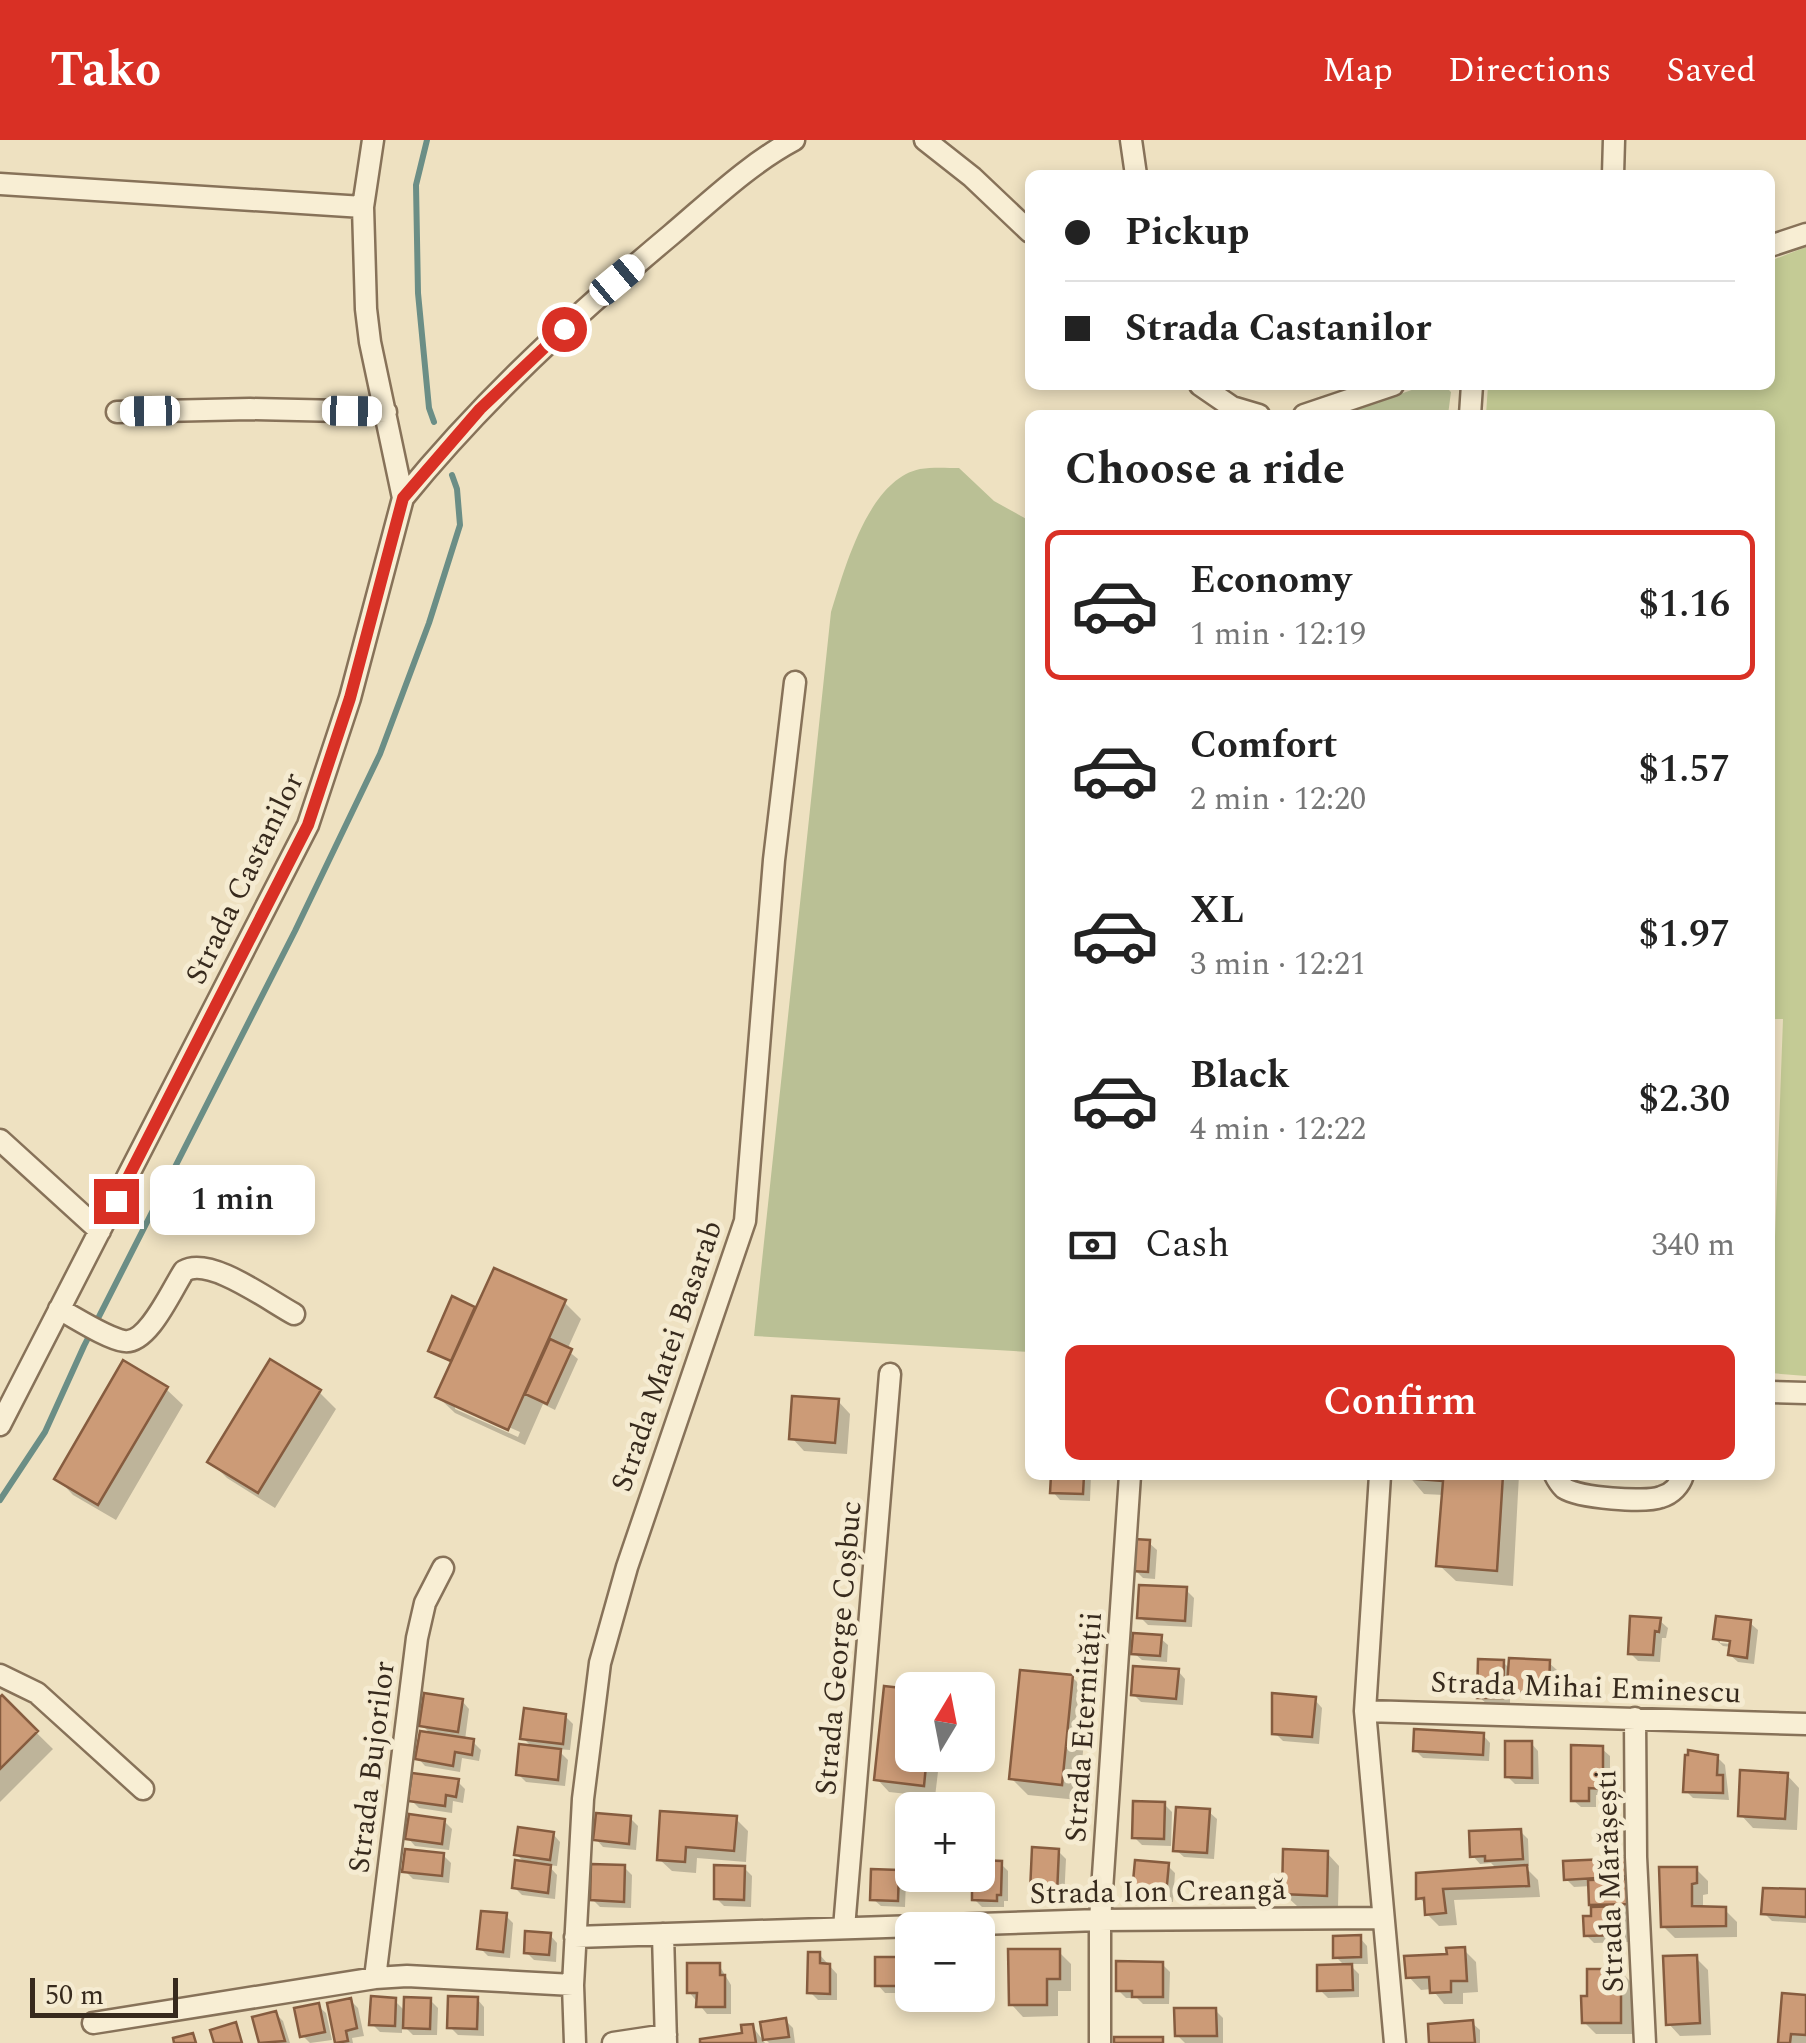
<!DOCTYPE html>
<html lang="en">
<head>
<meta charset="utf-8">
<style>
	body { margin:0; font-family:Spectral,serif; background:#f6f6f6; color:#222; height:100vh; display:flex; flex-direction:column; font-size:38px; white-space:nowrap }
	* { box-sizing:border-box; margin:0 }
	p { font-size:32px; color:#767676 }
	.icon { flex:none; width:55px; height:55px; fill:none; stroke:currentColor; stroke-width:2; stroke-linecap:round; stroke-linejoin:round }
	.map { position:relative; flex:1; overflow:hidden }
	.sheet { position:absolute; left:1025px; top:270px; width:750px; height:1070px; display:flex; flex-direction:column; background:#fff; border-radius:15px; box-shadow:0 5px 15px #0003 }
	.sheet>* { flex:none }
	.top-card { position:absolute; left:1025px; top:30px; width:750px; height:220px; border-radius:15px; box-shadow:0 5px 15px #0003; display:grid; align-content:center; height:220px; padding:0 40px; background:#fff }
	.needle { width:65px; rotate:10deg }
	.buttons { position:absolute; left:895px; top:1532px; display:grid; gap:20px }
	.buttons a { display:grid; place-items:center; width:100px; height:100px; border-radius:15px; background:#fff; box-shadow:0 5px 15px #0003; font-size:50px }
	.scale { position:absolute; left:30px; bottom:25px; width:148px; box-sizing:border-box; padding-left:10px; border:5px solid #372a1d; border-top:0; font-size:28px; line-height:35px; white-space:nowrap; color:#372a1d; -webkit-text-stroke:8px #f5ebd1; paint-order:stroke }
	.end { position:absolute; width:45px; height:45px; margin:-22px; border:12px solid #d93025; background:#fff; box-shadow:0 0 0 5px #fff }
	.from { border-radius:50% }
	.bubble { position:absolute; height:70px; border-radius:15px; background:#fff; box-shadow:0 5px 15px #0003; font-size:32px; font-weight:600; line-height:70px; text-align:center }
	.car { position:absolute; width:30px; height:60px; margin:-30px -15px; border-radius:12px; box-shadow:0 0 8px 2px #0007; background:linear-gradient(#fff 24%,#345 0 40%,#fff 0 76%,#345 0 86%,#fff 0) }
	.top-card b { display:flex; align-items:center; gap:35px; height:95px; font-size:38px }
	.top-card b+b { border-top:2px solid #e0e0e0 }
	.top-card i { width:25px; height:25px; background:#222 }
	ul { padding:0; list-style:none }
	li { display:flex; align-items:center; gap:30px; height:150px; margin:0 20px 15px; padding:0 20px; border:5px solid transparent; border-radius:15px }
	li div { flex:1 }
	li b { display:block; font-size:38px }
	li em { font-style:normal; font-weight:600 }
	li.selected { border-color:#d93025 }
	li>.icon { width:90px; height:90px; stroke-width:1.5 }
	h2 { padding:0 40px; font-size:45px; line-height:120px }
	.pay { display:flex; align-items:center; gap:25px; height:110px; padding:0 40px; font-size:38px }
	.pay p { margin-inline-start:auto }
	.action { display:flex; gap:20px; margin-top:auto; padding:20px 40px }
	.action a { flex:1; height:115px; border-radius:15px; background:#d93025; color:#fff; font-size:40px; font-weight:600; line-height:115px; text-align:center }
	header { display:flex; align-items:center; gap:60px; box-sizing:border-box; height:140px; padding:0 50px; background:#d93025; color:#fff }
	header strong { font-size:48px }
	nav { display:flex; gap:55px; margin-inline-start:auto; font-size:35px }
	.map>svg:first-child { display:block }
</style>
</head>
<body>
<header>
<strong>Tako</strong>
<nav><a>Map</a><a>Directions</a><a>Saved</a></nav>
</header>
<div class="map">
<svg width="1806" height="1903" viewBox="0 0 1806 1903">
	<rect width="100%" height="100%" fill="#eee1c1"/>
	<path fill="#c4cb95" d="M1806,107V1236L1770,1233L1783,879H1770V275H1486L1488,245H1770V121Z"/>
	<path fill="#bac095" d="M1426,245H1444L1451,252L1448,275H1340Z
		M959,328L994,361L1030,381V1212L754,1196L831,472C845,428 868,340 920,329C932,327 947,328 959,328Z"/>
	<path fill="#0003" fill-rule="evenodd" d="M564,1162L581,1179L567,1210L578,1219L555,1270L543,1264L525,1305L455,1273L438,1257L453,1224L431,1210L474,1169L477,1171ZM455,1263L520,1292L518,1297L455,1269Z
		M166,1249L183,1265L116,1380L73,1355L57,1338Z
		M319,1252L336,1269L275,1368L227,1338L211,1322Z
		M838,1261L850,1274L847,1314L804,1311L792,1298Z
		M1053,1335H1091L1090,1361L1060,1360L1053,1352Z
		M1408,1335H1519L1513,1446L1456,1441L1439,1425L1444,1355L1424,1354Z
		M1149,1403L1157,1410L1155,1439L1143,1438L1135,1430Z
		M1186,1450L1194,1458L1192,1487L1148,1485L1140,1477Z
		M1660,1481L1668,1488L1666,1498H1662L1660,1522L1638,1521L1630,1513Z
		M1750,1483L1758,1490L1754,1524L1738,1522L1730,1515L1731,1507L1723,1506L1715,1499ZM1720,1498L1742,1500V1505L1720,1503Z
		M1160,1498L1168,1505L1167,1522L1142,1520L1134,1513Z
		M1503,1522L1511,1530L1549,1523L1557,1530L1555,1553H1544V1560L1527,1559L1510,1545V1565L1487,1564L1479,1557Z
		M1178,1531L1185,1539L1183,1565L1141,1562L1133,1554Z
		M1072,1537L1089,1554L1078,1660L1028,1655L1011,1638Z
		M887,1549L912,1552V1615H940L935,1657L889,1652L877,1639Z
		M2,1559L53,1609L0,1662V1561Z
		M1315,1560L1322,1568L1319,1604L1283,1601L1275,1593Z
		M462,1561L469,1569L465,1600L473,1602L481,1610L479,1621L462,1618L460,1632L425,1626L418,1618L432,1595L422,1585Z
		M565,1576L573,1584L570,1610L557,1609L568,1620L565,1646L526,1642L518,1634L534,1609L523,1598Z
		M1483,1595L1490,1603L1489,1621L1423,1618L1415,1610Z
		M1531,1603L1538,1611L1539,1644H1515L1507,1636Z
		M1602,1609L1610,1616V1655H1596V1667H1581L1573,1660Z
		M1717,1617L1725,1625L1729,1660L1693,1658L1686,1651Z
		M1787,1635L1799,1648L1797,1690L1753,1688L1741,1675Z
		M458,1642L465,1649L463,1663L453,1661L452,1673L419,1668L411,1660Z
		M1164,1664L1172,1672L1171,1706L1142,1705L1134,1697Z
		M1209,1672L1217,1679L1214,1719L1184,1717L1176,1710Z
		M630,1678L638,1686L636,1710L603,1707L596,1699Z
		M736,1679L748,1691L746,1722L697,1718L696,1733L672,1731L659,1719Z
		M444,1681L452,1689L449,1710L415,1706L408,1698Z
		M1520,1691L1528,1699L1529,1726H1524L1538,1740L1540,1757L1454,1760L1457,1785L1439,1786L1427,1774V1765L1419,1758L1498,1730L1491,1723L1480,1724L1473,1716Z
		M553,1694L560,1702L557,1726L548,1725L557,1735L555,1759L522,1755L514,1747L526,1724L517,1715Z
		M1058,1711L1066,1719L1064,1760L1040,1759L1032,1751Z
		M1327,1713L1339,1726L1338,1767L1297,1766L1284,1754Z
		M443,1715L451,1723L449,1743L413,1739L405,1731Z
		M1628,1721L1630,1802L1594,1803L1586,1795L1597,1769L1591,1764V1746L1574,1747L1566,1739Z
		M978,1723H1000L1008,1731V1761H1004V1767H982L974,1759Z
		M1168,1726L1175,1733L1173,1762L1142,1759L1134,1751Z
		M624,1727L632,1735L631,1768L600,1767L592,1759Z
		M744,1728L752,1736L751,1767L724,1766L716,1758Z
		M1696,1729L1708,1741V1754L1703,1755V1769H1724L1737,1782V1797L1675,1798L1663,1786Z
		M898,1732L906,1740L905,1767L881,1766L873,1759Z
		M1806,1752V1783L1772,1781L1764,1773Z
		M506,1776L513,1783L510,1818L488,1816L480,1808Z
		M550,1795L557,1803L556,1822L534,1820L526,1812Z
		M1360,1798L1367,1806L1368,1824H1349L1359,1834V1857L1328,1858L1320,1850L1345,1826L1336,1817Z
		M1464,1810L1476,1822L1478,1852L1463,1853V1864H1444L1432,1849L1421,1850L1409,1837Z
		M1059,1812L1071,1824V1851H1058V1876L1023,1877L1011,1864Z
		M819,1814L837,1834V1860H818L810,1852Z
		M1696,1818L1708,1830L1711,1895L1680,1896L1668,1883Z
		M902,1820L909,1828V1853H885L878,1845Z
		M978,1821L982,1826L983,1871H955L947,1864V1855H978Z
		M1162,1824L1170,1832L1169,1864H1143L1137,1858H1126L1118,1850Z
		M719,1825L731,1845V1874H707L689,1852Z
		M1620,1831L1632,1843V1894H1596L1584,1882Z
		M1806,1857V1903H1780Z
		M477,1859L484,1867V1896L458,1895L450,1887Z
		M350,1860L358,1868L364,1896L352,1898L353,1903H338L330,1865Z
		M394,1860L406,1872L430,1860L438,1868L437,1895H413L402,1884V1893L380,1892L372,1884Z
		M318,1866L326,1873L332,1900L310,1903L303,1896Z
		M1215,1870L1223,1878V1903H1185L1177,1895Z
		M276,1874L283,1881L290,1903H262L255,1879Z
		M785,1880L793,1888L795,1903H769L765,1899Z
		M1472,1883L1480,1890V1903H1432Z
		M752,1886L765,1903H703L745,1895Z"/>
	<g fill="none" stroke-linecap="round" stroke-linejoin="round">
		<path stroke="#6b8e86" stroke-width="6" d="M427,0L416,45L418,153L429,268L434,282
			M0,1360L45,1292L84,1206L295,791L380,614L429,483L460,385L457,349L452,335"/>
	</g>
	<path fill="#cc9b77" stroke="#865c3f" stroke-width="2.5" d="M494,1128L566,1160L508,1290L435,1257Z
		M452,1156L475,1167L451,1221L428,1211Z
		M550,1199L572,1209L547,1264L525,1254Z
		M270,1219L321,1250L258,1353L207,1322Z
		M123,1220L168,1247L98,1365L54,1339Z
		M792,1256L839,1259L835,1303L789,1299Z
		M1051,1335H1084L1083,1354L1050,1353Z
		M1405,1335H1503L1497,1431L1436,1426L1443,1341L1405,1338Z
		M1134,1399L1150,1400L1148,1432L1132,1431Z
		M1139,1445L1187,1447L1185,1481L1137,1478Z
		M1630,1476L1661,1478L1659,1492L1655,1491L1653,1515L1628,1514Z
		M1716,1476L1751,1480L1747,1518L1728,1515L1730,1501L1713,1499Z
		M1133,1493L1162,1495L1160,1516L1131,1514Z
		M1509,1518L1550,1520L1549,1547H1537V1553L1516,1552V1545H1507Z
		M1478,1519L1504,1520L1503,1558H1477Z
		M1133,1526L1179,1529L1176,1559L1131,1555Z
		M1020,1530L1073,1535L1062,1645L1009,1639Z
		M884,1546L920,1550H912V1615H927L924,1646L874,1640Z
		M424,1553L463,1559L458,1592L419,1586Z
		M1272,1553L1316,1557L1312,1597L1272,1594Z
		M2,1555L38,1591L0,1629V1557Z
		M524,1568L566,1574L563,1604L520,1599Z
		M1414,1589L1484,1593L1483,1615L1413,1611Z
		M420,1591L474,1599L472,1615L455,1612L453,1626L415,1619Z
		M1505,1601H1532V1638L1505,1637Z
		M519,1604L561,1609L558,1640L516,1635Z
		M1571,1605L1603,1606V1649L1589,1648V1661H1571Z
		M1688,1610L1718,1615L1717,1635H1723V1653L1683,1652L1685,1615H1688Z
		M1740,1630L1788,1633L1785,1679L1738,1676Z
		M412,1633L459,1639L456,1657L446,1655L445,1666L408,1661Z
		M1133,1661L1165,1662L1164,1699L1132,1698Z
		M1176,1667L1210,1669L1207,1713L1173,1711Z
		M660,1671L737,1676L734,1711L686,1707L685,1722L657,1720Z
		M596,1673L631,1676L629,1704L593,1700Z
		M409,1674L445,1679L442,1704L405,1699Z
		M518,1687L554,1692L550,1720L514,1715Z
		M1521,1689L1523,1719L1485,1721V1716L1470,1717L1469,1691Z
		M1032,1707L1059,1709L1057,1754L1030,1752Z
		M405,1709L444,1713L442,1736L402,1732Z
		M1283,1709L1328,1711L1327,1756L1282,1754Z
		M1629,1718L1630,1736L1564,1740L1563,1721Z
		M515,1720L551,1725L548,1753L512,1748Z
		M978,1720L1002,1721L1001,1755H997V1761L972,1760V1735H978Z
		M1135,1720L1169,1723L1166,1755L1132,1752Z
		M591,1724L625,1725L624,1762L590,1760Z
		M714,1725L745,1726L744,1760L714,1759Z
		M1527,1725L1529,1746L1443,1749L1446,1773L1425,1775L1424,1758L1416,1759V1733Z
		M1659,1727H1697V1743L1692,1744V1766L1726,1767V1786L1661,1787Z
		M871,1729L899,1730L898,1761L870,1760Z
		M1631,1739L1632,1764L1589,1765L1588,1740Z
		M1763,1748L1806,1749V1777L1761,1774Z
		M1622,1766L1623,1795L1584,1796L1583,1776H1591V1767Z
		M481,1771L507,1773L503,1812L477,1809Z
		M525,1791L551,1793L549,1815L524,1813Z
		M1361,1795V1817L1333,1818V1796Z
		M1465,1807L1467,1841H1451V1852L1430,1853L1429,1837L1406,1838L1404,1816L1447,1814L1446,1808Z
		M1008,1809H1060V1839H1047V1865H1009Z
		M808,1812H820V1823L830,1824V1854L807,1853Z
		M1697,1815L1700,1883L1666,1885L1663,1816Z
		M875,1817H903V1846H875Z
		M1116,1821L1163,1822V1857H1132V1851H1116Z
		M687,1823H720V1835H725V1867H696L697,1853H687Z
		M1352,1824L1353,1850L1317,1851V1825Z
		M1587,1829H1621V1883H1582L1581,1856H1587Z
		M1782,1853L1806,1855V1895L1791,1894L1790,1903H1778Z
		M945,1855H976L977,1864L945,1865Z
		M371,1856L396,1858L395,1886L369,1885Z
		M448,1856L478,1857L477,1889L447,1888Z
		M404,1857L431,1858L430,1889L403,1888Z
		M351,1858L357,1888L346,1891L348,1901L335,1903L327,1863Z
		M319,1863L325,1892L300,1897L294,1868Z
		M1174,1868H1216L1217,1896H1175Z
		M276,1871L285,1901L259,1903L252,1877Z
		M786,1878L789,1897L763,1900L760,1882Z
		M1473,1880L1475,1903H1429L1428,1884Z
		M236,1882L242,1903H214L210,1890Z
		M753,1884L756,1903H700V1899L742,1893L741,1885Z
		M193,1893L196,1903H174L173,1898Z
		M1114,1897H1163V1903H1114Z"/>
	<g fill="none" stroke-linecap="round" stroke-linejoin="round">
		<defs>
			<path id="minor" d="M925,0L972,37L1030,92
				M1131,0L1136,35
				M1613,35L1614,0
				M0,44L363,67
				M1770,106L1806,94
				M1200,245L1232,267L1259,275
				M117,272L250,269L386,272
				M1304,275L1393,245
				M1470,275L1472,245
				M403,358C483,260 575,175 672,94C711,61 749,24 794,0
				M0,1000L100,1091
				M59,1169C76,1178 106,1198 124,1201C148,1205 172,1149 184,1131C210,1116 268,1160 294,1174
				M1770,1252L1806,1253
				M0,1285L308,685L350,558L403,358L370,202L366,169L363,67L373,0
				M1380,1335L1365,1571L1395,1903
				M1555,1335C1557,1339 1561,1345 1564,1348C1579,1358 1645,1363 1661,1357C1672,1354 1680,1345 1683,1335
				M0,1535L37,1553L143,1649
				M1365,1571L1806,1584
				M1635,1578L1636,1717L1645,1903
				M844,1788L890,1234
				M663,1794L666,1903
				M575,1797L1100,1780L1383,1778
				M375,1838L417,1498L425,1463L443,1428
				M93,1883L375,1838L407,1836L573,1845
				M575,1903L573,1845L583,1659L600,1523L627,1427L745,1081L774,720L795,542
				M613,1903L666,1895
				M1100,1903V1780L1130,1335"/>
		</defs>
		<use href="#minor" stroke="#877259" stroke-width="25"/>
		<use href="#minor" stroke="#f8eed4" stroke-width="20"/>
	</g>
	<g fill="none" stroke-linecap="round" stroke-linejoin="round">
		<path stroke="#d93025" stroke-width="12" d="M116,1061L308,685L350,558L403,358L480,269L564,189"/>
	</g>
	<g text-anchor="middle" stroke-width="10" stroke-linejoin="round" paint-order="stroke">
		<g font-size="30" fill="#372a1d" stroke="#f5ebd1">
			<text transform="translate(244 738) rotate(-64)" y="10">Strada Castanilor</text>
			<text transform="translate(666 1216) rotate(-71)" y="10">Strada Matei Basarab</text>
			<text transform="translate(838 1508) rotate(-85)" y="10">Strada George Coșbuc</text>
			<text transform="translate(1586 1547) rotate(2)" y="10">Strada Mihai Eminescu</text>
			<text transform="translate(1083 1587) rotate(-86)" y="10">Strada Eternității</text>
			<text transform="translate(371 1627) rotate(-83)" y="10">Strada Bujorilor</text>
			<text transform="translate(1609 1741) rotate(-92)" y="10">Strada Mărășești</text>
			<text transform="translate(1158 1751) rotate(-1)" y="10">Strada Ion Creangă</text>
		</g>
	</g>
</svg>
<div class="buttons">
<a><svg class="needle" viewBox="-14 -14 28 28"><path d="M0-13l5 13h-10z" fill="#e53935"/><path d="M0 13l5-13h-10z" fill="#767676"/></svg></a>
<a>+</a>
<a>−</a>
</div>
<div class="scale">50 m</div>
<i class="end from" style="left:564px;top:189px"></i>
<i class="end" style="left:116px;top:1061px"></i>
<div class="bubble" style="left:150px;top:1025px;width:165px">1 min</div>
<i class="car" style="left:617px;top:140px;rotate:50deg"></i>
<i class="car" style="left:150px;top:271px;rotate:269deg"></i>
<i class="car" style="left:352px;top:271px;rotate:91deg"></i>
<div class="top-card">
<b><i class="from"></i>Pickup</b>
<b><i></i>Strada Castanilor</b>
</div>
<section class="sheet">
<h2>Choose a ride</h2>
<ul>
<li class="selected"><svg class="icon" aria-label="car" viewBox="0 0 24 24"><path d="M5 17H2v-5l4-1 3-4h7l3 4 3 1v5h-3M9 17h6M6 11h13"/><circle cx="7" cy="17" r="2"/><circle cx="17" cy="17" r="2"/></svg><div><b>Economy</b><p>1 min · 12:19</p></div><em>$1.16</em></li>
<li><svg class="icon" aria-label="car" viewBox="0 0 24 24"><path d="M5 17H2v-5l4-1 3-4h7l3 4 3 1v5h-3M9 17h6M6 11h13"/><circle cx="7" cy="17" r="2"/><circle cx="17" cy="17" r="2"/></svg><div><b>Comfort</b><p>2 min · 12:20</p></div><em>$1.57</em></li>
<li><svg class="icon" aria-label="car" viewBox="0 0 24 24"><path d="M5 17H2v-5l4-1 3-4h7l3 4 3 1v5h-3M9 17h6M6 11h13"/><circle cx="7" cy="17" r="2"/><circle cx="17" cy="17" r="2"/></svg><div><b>XL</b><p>3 min · 12:21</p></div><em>$1.97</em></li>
<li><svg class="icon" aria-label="car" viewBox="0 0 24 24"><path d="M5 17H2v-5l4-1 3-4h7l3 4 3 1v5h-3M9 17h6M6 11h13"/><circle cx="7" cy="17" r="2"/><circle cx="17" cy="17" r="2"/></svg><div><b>Black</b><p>4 min · 12:22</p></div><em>$2.30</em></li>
</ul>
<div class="pay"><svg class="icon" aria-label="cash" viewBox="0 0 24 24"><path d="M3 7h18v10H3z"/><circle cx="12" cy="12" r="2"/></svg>Cash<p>340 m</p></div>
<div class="action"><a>Confirm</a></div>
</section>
</div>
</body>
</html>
